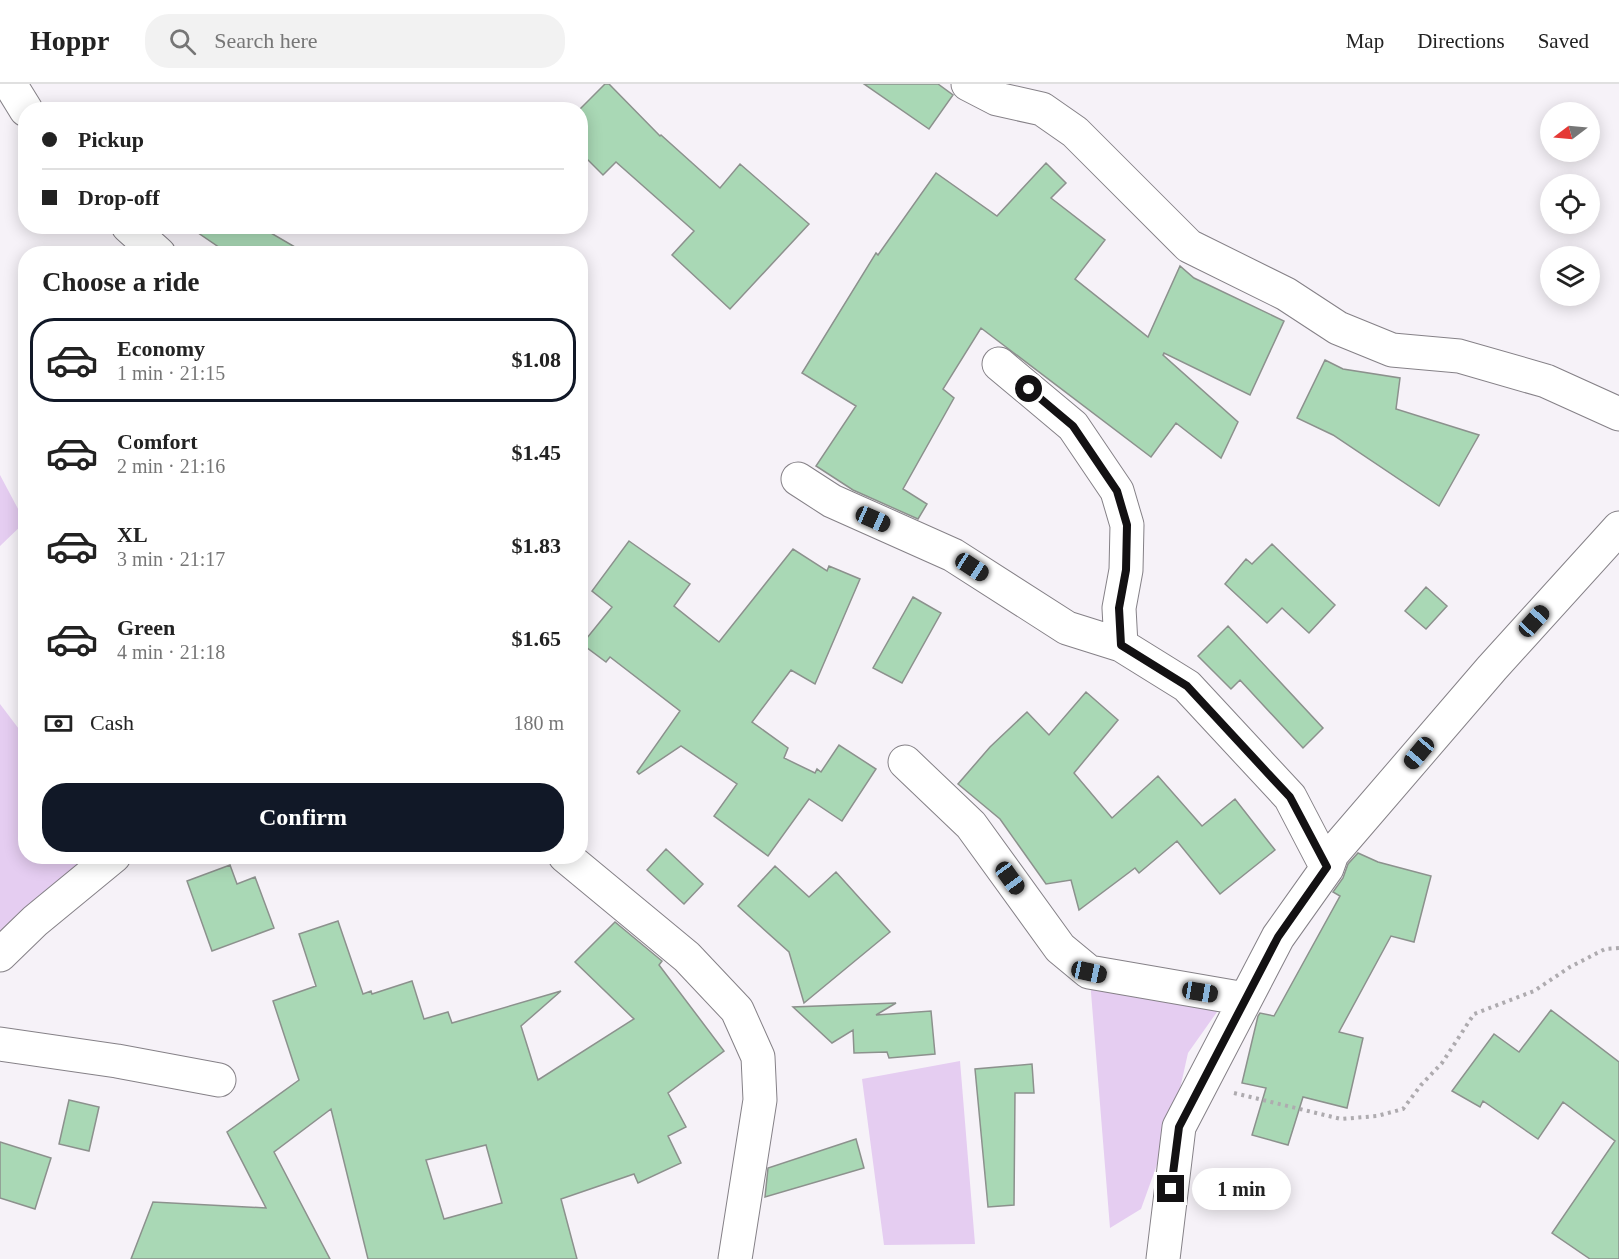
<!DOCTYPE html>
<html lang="en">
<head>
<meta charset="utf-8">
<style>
	body { margin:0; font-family:Georgia,serif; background:#f2f2f2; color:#222; height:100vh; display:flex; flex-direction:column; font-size:22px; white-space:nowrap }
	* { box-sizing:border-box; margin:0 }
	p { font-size:20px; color:#767676 }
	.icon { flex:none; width:33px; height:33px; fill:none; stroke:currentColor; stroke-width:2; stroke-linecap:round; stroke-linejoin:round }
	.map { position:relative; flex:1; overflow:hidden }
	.sheet { position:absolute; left:18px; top:162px; width:570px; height:618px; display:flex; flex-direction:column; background:#fff; border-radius:24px; box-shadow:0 3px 15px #0003 }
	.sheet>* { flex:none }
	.hud { position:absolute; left:18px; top:18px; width:570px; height:132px; border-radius:24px; box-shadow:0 3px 15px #0003; display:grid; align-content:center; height:132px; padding:0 24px; background:#fff }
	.needle { width:39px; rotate:254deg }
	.buttons { position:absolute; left:1540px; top:18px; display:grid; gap:12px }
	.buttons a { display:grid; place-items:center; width:60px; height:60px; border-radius:50%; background:#fff; box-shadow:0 3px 15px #0003; font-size:30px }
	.end { position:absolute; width:27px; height:27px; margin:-14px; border:8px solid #131113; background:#fff; box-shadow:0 0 0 3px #fff }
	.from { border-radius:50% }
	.bubble { position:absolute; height:42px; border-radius:21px; background:#fff; box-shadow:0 3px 15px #0003; font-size:20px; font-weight:600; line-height:42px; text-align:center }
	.car { position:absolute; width:18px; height:36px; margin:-18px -9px; border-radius:8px; box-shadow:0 0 4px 2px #0007; background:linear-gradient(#222 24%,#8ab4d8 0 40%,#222 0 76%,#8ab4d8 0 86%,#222 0) }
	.hud b { display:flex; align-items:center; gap:21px; height:57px; font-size:22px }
	.hud b+b { border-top:2px solid #e0e0e0 }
	.hud i { width:15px; height:15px; background:#222 }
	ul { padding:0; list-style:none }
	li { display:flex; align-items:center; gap:18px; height:84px; margin:0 12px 9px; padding:0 12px; border:3px solid transparent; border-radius:24px }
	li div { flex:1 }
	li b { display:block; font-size:22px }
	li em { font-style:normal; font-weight:600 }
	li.active { border-color:#111827 }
	li>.icon { width:54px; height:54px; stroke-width:1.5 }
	h2 { padding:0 24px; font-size:27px; line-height:72px }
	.pay { display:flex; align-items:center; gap:15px; height:66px; padding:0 24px; font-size:22px }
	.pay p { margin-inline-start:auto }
	.primary-button { display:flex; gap:12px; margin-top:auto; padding:12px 24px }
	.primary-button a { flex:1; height:69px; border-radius:24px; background:#111827; color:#fff; font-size:24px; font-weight:600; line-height:69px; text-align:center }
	header { display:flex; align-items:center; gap:36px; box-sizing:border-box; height:84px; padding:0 30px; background:#fff; border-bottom:2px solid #e0e0e0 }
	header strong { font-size:28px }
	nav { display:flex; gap:33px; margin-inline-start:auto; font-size:21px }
	.search { width:420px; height:54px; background:#f2f2f2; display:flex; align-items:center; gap:15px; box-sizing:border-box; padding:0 21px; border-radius:24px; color:#767676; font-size:22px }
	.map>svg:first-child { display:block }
</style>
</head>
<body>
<header>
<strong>Hoppr</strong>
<div class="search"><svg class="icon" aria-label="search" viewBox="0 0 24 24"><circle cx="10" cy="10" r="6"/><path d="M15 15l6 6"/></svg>Search here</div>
<nav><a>Map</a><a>Directions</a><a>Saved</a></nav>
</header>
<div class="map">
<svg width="1619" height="1175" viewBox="0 0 1619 1175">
	<rect width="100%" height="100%" fill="#f6f2f8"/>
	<path fill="#e5cdf1" d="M0,391L25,438L0,462Z
		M0,620L25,653L26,772L93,773L0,850Z
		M1090,896L1224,918L1188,969L1173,1036L1141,1125L1110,1144Z
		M960,977L975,1160L884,1161L862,995Z"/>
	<path fill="#a9d8b5" stroke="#8c918d" stroke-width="1.5" fill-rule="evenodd" d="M605,0H609L660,52L661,51L720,104L740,80L809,140L730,225L672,171L694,147L616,78L603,91L580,68V25Z
		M864,0H938L953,11L929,45Z
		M1046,79L1066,99L1051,114L1105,156L1075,195L1148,253L1180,182L1194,194L1284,237L1250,311L1164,269L1163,271L1238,338L1221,374L1176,339L1151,373L981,244L943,305L954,314L903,405L927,420L918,435L853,406L816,382L856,322L802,289L876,169L878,171L936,89L997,132Z
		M188,142H259L307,170H229Z
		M1325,276L1343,285L1400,294L1396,325L1479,351L1439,422L1333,351L1297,334Z
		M629,457L690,500L674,522L719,558L793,465L827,487L829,482L860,495L815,600L791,586L752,638L788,664L784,674L815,689L817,685L821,688L839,661L876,685L842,737L809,715L768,772L714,732L737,700L681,662L639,690L637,688L680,627L610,573L606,578L582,560L612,523L592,507Z
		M1272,460L1335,521L1309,549L1282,524L1267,539L1225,500L1246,475L1252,480Z
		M1426,503L1447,522L1426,545L1405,527Z
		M913,513L941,529L902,599L873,584Z
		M1228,542L1323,644L1303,664L1240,596L1231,605L1198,572Z
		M1086,608L1118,636L1074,689L1112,734L1158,692L1202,742L1235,715L1275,766L1220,810L1177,757L1139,789L1135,784L1079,826L1071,796L1046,800L1000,735L958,700L990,663L1027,628L1049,651Z
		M666,765L703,800L684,820L647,786Z
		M1358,769L1378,778L1431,792L1414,858L1391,852L1339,948L1363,954L1347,1024L1303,1013L1288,1061L1252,1051L1266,1004L1242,999L1258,932L1260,929L1274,932L1340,812L1333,808L1343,794L1348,780Z
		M230,781L237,800L255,793L274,844L212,867L187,797Z
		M775,782L809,813L836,788L890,848L804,919L789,868L738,822Z
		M338,837L363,910L371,907L372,910L412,897L424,935L448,928L452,939L561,907L521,942L538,996L634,935L575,878L615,838L662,877L659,881L724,967L668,1009L686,1043L668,1052L681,1079L638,1099L634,1090L561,1115L577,1175H368L331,1025L274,1068L330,1175H131L153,1118L266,1124L227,1048L299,996L273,917L316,902L299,850ZM486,1061L502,1119L444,1135L426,1076Z
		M896,919L876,931L931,927L935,970L889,974L887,968L854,969L853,946L832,959L793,923Z
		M1551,926L1619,978V1175H1590L1552,1149L1615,1057L1563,1018L1538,1055L1483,1017L1480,1023L1452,1007L1494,950L1519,968Z
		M1032,980L1034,1009H1015L1014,1121L988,1123L975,985Z
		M69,1016L99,1023L89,1067L59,1060Z
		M856,1055L864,1084L765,1113L768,1084Z
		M0,1058L51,1074L35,1125L0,1114Z"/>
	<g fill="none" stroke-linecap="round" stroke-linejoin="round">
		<defs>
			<path id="minor" d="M10,0L26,26
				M968,0L997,15L1042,25L1075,48L1189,162L1286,210L1338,244L1392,266L1459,272L1546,297L1619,330
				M128,142L159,170
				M999,280L1073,342L1117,407L1127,441L1126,486L1119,524L1121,561
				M798,395L832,417L953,471L1067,544L1121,561L1187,602L1290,713L1327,784
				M905,678L971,741L1060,864L1089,888L1245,915
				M565,772L687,873L737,926L758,973L760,1016L735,1175
				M0,871L35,837L114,772
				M0,960L117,977L219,996
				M1163,1175L1179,1043L1278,853L1327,784L1332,770L1492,584L1619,444"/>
		</defs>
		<use href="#minor" stroke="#858187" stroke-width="35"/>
		<path stroke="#aeabaf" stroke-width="4" stroke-dasharray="3 4.5" stroke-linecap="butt" d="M1234,1009L1341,1035L1377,1032L1403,1025L1421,1001L1442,979L1474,930L1534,907L1570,883L1605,865L1619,864"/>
		<use href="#minor" stroke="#fff" stroke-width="33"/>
	</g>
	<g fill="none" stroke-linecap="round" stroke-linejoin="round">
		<path stroke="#131113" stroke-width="8" d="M1029,305L1073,342L1117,407L1127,441L1126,486L1119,524L1121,561L1187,602L1275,697L1290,713L1327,783L1278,853L1179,1043L1171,1105"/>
	</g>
</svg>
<div class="buttons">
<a><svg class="needle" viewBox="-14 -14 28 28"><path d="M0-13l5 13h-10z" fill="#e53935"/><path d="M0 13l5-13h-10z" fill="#767676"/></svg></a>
<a><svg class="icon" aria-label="locate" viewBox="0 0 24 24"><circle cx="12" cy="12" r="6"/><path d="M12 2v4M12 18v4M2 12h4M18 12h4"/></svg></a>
<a><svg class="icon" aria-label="layers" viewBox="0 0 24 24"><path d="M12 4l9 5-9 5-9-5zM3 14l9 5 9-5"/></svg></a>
</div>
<i class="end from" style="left:1029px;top:305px"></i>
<i class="end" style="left:1171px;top:1105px"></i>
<div class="bubble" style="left:1192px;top:1084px;width:99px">1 min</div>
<i class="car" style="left:873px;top:435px;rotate:114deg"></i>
<i class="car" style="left:972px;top:483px;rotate:123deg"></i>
<i class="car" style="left:1534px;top:537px;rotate:42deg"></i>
<i class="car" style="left:1419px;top:669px;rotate:220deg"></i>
<i class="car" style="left:1010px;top:794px;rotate:144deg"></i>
<i class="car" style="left:1089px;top:888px;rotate:102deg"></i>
<i class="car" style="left:1200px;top:908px;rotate:99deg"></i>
<div class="hud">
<b><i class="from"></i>Pickup</b>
<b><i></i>Drop-off</b>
</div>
<section class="sheet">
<h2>Choose a ride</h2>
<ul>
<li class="active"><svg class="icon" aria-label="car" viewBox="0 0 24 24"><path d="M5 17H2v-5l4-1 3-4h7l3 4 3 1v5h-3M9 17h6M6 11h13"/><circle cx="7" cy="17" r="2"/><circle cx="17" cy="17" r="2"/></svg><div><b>Economy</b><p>1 min · 21:15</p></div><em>$1.08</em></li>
<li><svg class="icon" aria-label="car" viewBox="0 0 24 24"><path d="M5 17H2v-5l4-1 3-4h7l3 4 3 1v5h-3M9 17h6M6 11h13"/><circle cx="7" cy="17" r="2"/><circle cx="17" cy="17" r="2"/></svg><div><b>Comfort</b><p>2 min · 21:16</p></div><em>$1.45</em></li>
<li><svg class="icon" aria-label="car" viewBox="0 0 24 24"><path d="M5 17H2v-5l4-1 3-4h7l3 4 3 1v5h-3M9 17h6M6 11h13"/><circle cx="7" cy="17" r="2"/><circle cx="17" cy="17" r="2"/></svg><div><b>XL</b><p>3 min · 21:17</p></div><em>$1.83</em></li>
<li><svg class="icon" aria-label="car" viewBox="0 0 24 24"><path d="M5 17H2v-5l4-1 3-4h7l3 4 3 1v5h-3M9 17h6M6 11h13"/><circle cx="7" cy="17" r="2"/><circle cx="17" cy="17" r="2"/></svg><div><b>Green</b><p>4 min · 21:18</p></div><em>$1.65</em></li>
</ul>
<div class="pay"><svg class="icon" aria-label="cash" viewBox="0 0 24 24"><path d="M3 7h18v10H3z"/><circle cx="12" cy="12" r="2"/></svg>Cash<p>180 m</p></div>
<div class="primary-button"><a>Confirm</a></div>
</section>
</div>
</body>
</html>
